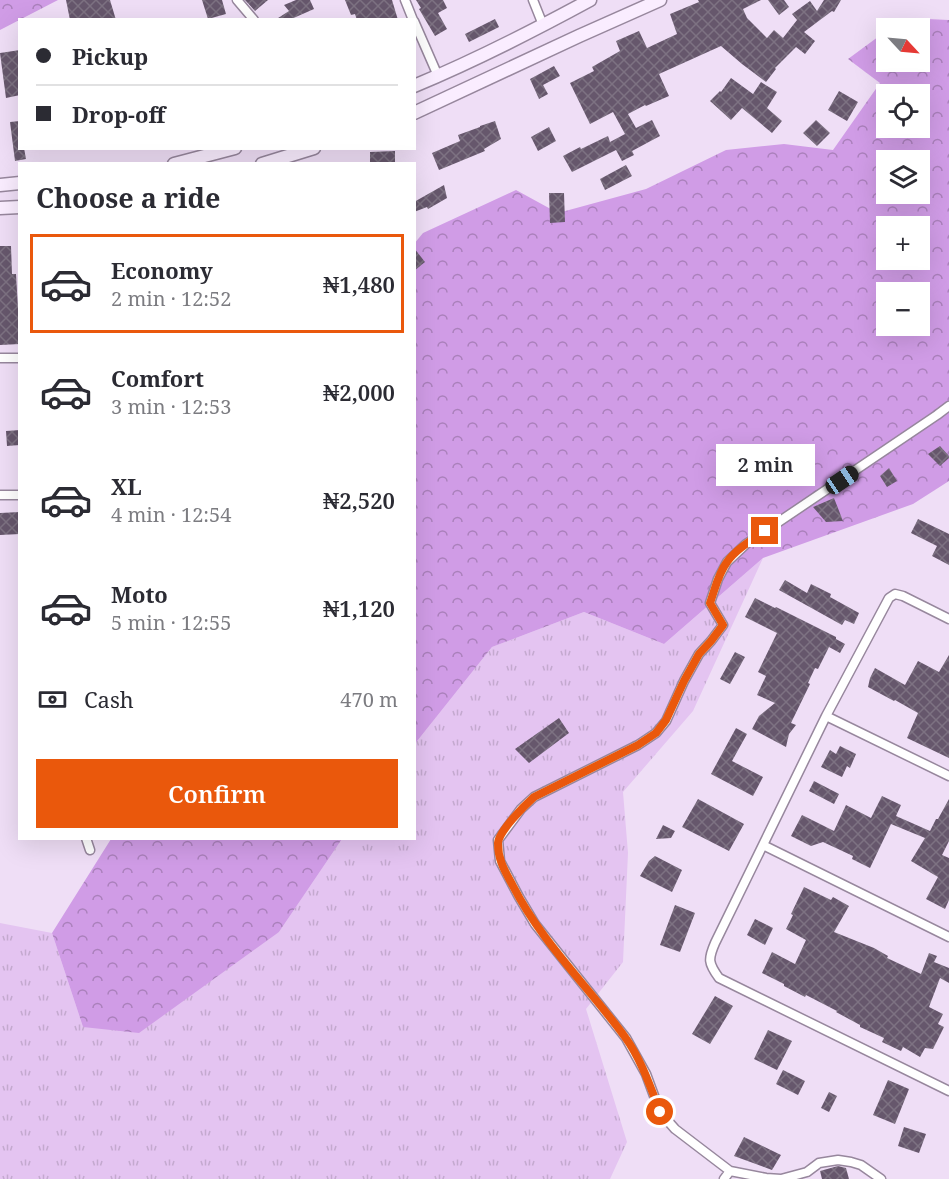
<!DOCTYPE html>
<html lang="en">
<head>
<meta charset="utf-8">
<style>
	body { margin:0; font-family:"Noto Serif",serif; background:#f7f7f7; color:#2b2b33; height:100vh; display:flex; flex-direction:column; font-size:22px; white-space:nowrap }
	* { box-sizing:border-box; margin:0 }
	p { font-size:20px; color:#7c7c81 }
	.icon { flex:none; width:33px; height:33px; fill:none; stroke:currentColor; stroke-width:2; stroke-linecap:round; stroke-linejoin:round }
	.map { position:relative; flex:1; overflow:hidden }
	.details { position:absolute; left:18px; top:162px; width:398px; height:678px; display:flex; flex-direction:column; background:#fff; border-radius:0px; box-shadow:0 6px 24px #0002 }
	.details>* { flex:none }
	.guide { position:absolute; left:18px; top:18px; width:398px; height:132px; border-radius:0px; box-shadow:0 6px 24px #0002; display:grid; align-content:center; height:132px; padding:0 18px; background:#fff }
	.needle { width:39px; rotate:116deg }
	.controls { position:absolute; left:876px; top:18px; display:grid; gap:12px }
	.controls a { display:grid; place-items:center; width:54px; height:54px; border-radius:0px; background:#fff; box-shadow:0 6px 24px #0002; font-size:30px }
	.end { position:absolute; width:27px; height:27px; margin:-14px; border:8px solid #ea580c; background:#fff; box-shadow:0 0 0 3px #fff }
	.from { border-radius:50% }
	.bubble { position:absolute; height:42px; border-radius:0px; background:#fff; box-shadow:0 6px 24px #0002; font-size:20px; font-weight:600; line-height:42px; text-align:center }
	.car { position:absolute; width:18px; height:36px; margin:-18px -9px; border-radius:8px; box-shadow:0 0 4px 2px #0007; background:linear-gradient(#222 24%,#8ab4d8 0 40%,#222 0 76%,#8ab4d8 0 86%,#222 0) }
	.guide b { display:flex; align-items:center; gap:21px; height:57px; font-size:22px }
	.guide b+b { border-top:2px solid #e1e1e2 }
	.guide i { width:15px; height:15px; background:#2b2b33 }
	ul { padding:0; list-style:none }
	li { display:flex; align-items:center; gap:18px; height:99px; margin:0 12px 9px; padding:0 6px; border:3px solid transparent; border-radius:0px }
	li div { flex:1 }
	li b { display:block; font-size:22px }
	li em { font-style:normal; font-weight:600 }
	li.on { border-color:#ea580c }
	li>.icon { width:54px; height:54px; stroke-width:1.5 }
	h2 { padding:0 18px; font-size:27px; line-height:72px }
	.pay { display:flex; align-items:center; gap:15px; height:66px; padding:0 18px; font-size:22px }
	.pay p { margin-inline-start:auto }
	.action { display:flex; gap:12px; margin-top:auto; padding:12px 18px }
	.action a { flex:1; height:69px; border-radius:0px; background:#ea580c; color:#fff; font-size:24px; font-weight:600; line-height:69px; text-align:center }
	.map>svg:first-child { display:block }
</style>
</head>
<body>
<div class="map">
<svg width="949" height="1179" viewBox="0 0 949 1179">
	<defs>
		<pattern id="grass-tufts" width="24" height="20" patternUnits="userSpaceOnUse" patternTransform="scale(1.5)"><rect width="24" height="20" fill="#e4c4f1"/><path d="M3 7l-1-3M5 7V3M7 7l1-3M15 17l-1-3M17 17v-4M19 17l1-3" fill="none" stroke="#c4a9cf"/></pattern>
		<pattern id="forest-crowns" width="20" height="18" patternUnits="userSpaceOnUse" patternTransform="scale(1.5)"><rect width="20" height="18" fill="#d09ce6"/><path d="M2 6a3 3 0 1 1 6 0M12 15a3 3 0 1 1 6 0" fill="none" stroke="#aa80bb"/></pattern>
		<pattern id="building-cross-hatch" width="8" height="8" patternUnits="userSpaceOnUse" patternTransform="scale(1.5)"><rect width="8" height="8" fill="#66576c"/><path d="M0 0l8 8M0 8l8-8" fill="none" stroke="#7d7282"/></pattern>
	</defs>
	<rect width="100%" height="100%" fill="#efdef6"/>
	<path fill="url(#grass-tufts)" d="M763,558L693,711L623,792L628,853L623,962L586,1009L627,1142L610,1179H0V923L52,933L83,1027L279,932L342,839L414,838V745L492,647L584,612L664,644Z"/>
	<path fill="url(#forest-crowns)" fill-rule="evenodd" d="M0,0H58L0,30Z
		M905,18L949,20V481L913,504L763,558L664,644L584,612L492,647L414,745V244L423,233L516,190L558,213L646,189L726,150L784,144L833,150L880,83L848,59L886,31V62H920V28H890ZM886,94H920V128H886ZM886,160H920V194H886ZM886,226H920V260H886ZM886,292H920V326H886Z
		M111,839V838L342,839L279,932L139,1033L83,1027L52,933Z"/>
	<path fill="url(#building-cross-hatch)" d="M66,0H110L116,20H70Z
		M202,0H222L226,14L208,19Z
		M245,0H268L255,11Z
		M296,0H310L314,9L289,20H275L289,11L284,5Z
		M345,0H392L398,20H357L355,14L351,15Z
		M416,0H443L447,8L438,13L447,29L435,36L419,9L421,8Z
		M698,0H761L743,9L747,18L767,38L774,30L783,38L797,20L792,14L810,1L817,11L824,0H841L834,12L832,11L804,32L815,41L805,54L796,47L775,68L776,69L766,82L742,64L721,46L659,74L669,96L646,106L645,105L628,114L636,128L652,120L660,136L632,151L634,155L622,161L616,150L572,172L563,156L580,147L581,149L608,136L610,142L625,134L613,112L590,124L570,83L594,71L592,67L620,51L616,41L639,31L647,48L677,34L670,14L699,2Z
		M768,0H784L789,7L779,15Z
		M495,19L499,27L469,42L465,34Z
		M20,50V95L6,98L0,53Z
		M554,66L560,76L543,85L548,94L539,99L530,79Z
		M731,78L753,94L761,82L777,92L767,108L782,121L772,133L742,108L731,120L710,101L720,91L721,92Z
		M839,91L858,102L847,121L828,110Z
		M816,120L830,133L817,146L803,133Z
		M20,121V148H24L26,159L15,161L10,122Z
		M495,121L501,139L484,149L485,151L439,170L432,153L460,141L458,135L480,127V126Z
		M549,127L556,141L538,151L531,137Z
		M395,151V164H370V152Z
		M626,165L632,176L605,190L600,179Z
		M444,185L447,198L428,209L427,207L414,212V202Z
		M549,193H564L565,222L550,223Z
		M0,246H11L12,274H16L20,344L0,345Z
		M414,248L425,262L414,271Z
		M20,430V445L7,446L6,431Z
		M940,446L949,456V458L940,466L928,454Z
		M889,468L897,481L887,487L880,476Z
		M834,498L843,521L826,522L813,507Z
		M20,512V534L0,535V513Z
		M918,519L949,534V565L932,556L937,546L911,533Z
		M785,580L807,593L811,584L831,594L830,597L859,613L854,624L845,620L842,625L779,590Z
		M755,598L775,608L776,607L836,637V639L845,644L840,653L829,647L818,669L815,668L808,683L810,684L791,723L796,725L789,734L786,747L752,729L759,716L775,703L757,695L766,676L758,672L777,633L745,617Z
		M735,652L745,657L730,684L720,679Z
		M949,655V758L907,738L918,713L895,700L894,701L868,687L870,678L875,668L905,685L918,661L939,672Z
		M559,718L569,733L529,763L515,749Z
		M736,728L747,734L732,761L763,777L753,796L711,774Z
		M840,746L856,754L850,768L847,766L842,777L821,767L830,750L836,754Z
		M814,781L839,794L834,804L809,791Z
		M882,796L901,805L896,816L930,831L936,819H938L949,799V841L942,855L949,858V900L945,909L926,899L938,877L911,861L925,838L891,824L870,868L852,859L853,856L823,842L811,846L791,836L802,815L834,831L846,805L871,818Z
		M698,799L744,824L729,851L682,827Z
		M663,825L675,831L671,838L656,839Z
		M655,856L682,870L672,892L640,876L649,861Z
		M804,887L831,900L833,897L849,906L834,932L874,948L888,956L887,958L921,974L929,953L937,956L934,962L949,968V983L940,978L929,1007L943,1014L938,1024L944,1027L933,1049L925,1048L920,1057L903,1047L901,1051L882,1042L884,1038L860,1027V1025L836,1012L837,1011L806,995L805,997L784,986V984L762,973L772,952L795,964L806,940L786,929L793,915L791,914Z
		M675,905L695,913L680,952L660,945Z
		M755,919L773,928L765,945L747,935Z
		M715,996L733,1006L710,1044L692,1034Z
		M768,1030L792,1041L777,1070L754,1059Z
		M783,1070L805,1081L798,1095L776,1084Z
		M888,1080L909,1089L895,1124L873,1115Z
		M829,1092L837,1096L829,1112L821,1108Z
		M904,1127L926,1134L919,1153L898,1146Z
		M744,1137L781,1155L772,1170L734,1156Z
		M838,1166L846,1168L849,1179H822L820,1171Z"/>
	<g fill="none" stroke-linecap="round" stroke-linejoin="round">
		<defs>
			<path id="street" d="M237,0L254,20
				M405,0L413,20
				M533,0L543,25
				M414,21L438,76
				M0,358H20
				M0,495H20
				M949,619L903,596L895,594L889,598L826,716L715,943C708,959 708,963 719,978L949,1091
				M826,716L949,776
				M86,838L90,850
				M763,845L949,937
				M724,1179L730,1171
				M881,1179L861,1165L851,1162L838,1160L819,1163L807,1172L781,1179L766,1178L730,1171L675,1129L660,1112L646,1074L626,1038L535,924L519,897L500,861L498,840L521,809L534,797L638,745L656,733L666,721L684,681L699,654L711,641L723,625L710,603L718,579L727,562L746,544L937,415L949,406"/>
			<path id="secondary" d="M414,86C474,61 533,31 590,0
				M414,113L579,36L660,0
				M174,164L235,148
				M262,164L314,148
				M0,185L20,183
				M0,208L20,207"/>
		</defs>
		<use href="#street" stroke="#97879d" stroke-width="11"/>
		<use href="#secondary" stroke="#97879d" stroke-width="15"/>
		<use href="#street" stroke="#fff" stroke-width="8"/>
		<use href="#secondary" stroke="#faedff" stroke-width="12"/>
	</g>
	<g fill="none" stroke-linecap="round" stroke-linejoin="round">
		<path stroke="#ea580c" stroke-width="8" d="M660,1112C650,1086 641,1059 625,1037C588,986 542,943 513,886C505,871 498,861 498,843C499,831 524,806 534,797L638,745L656,733L666,720L684,681L699,654L711,641L723,625L710,603C715,589 718,574 727,562C736,549 752,540 765,531"/>
	</g>
</svg>
<div class="controls">
<a><svg class="needle" viewBox="-14 -14 28 28"><path d="M0-13l5 13h-10z" fill="#e53935"/><path d="M0 13l5-13h-10z" fill="#7c7c81"/></svg></a>
<a><svg class="icon" aria-label="locate" viewBox="0 0 24 24"><circle cx="12" cy="12" r="6"/><path d="M12 2v4M12 18v4M2 12h4M18 12h4"/></svg></a>
<a><svg class="icon" aria-label="layers" viewBox="0 0 24 24"><path d="M12 4l9 5-9 5-9-5zM3 14l9 5 9-5"/></svg></a>
<a>+</a>
<a>−</a>
</div>
<i class="end from" style="left:660px;top:1112px"></i>
<i class="end" style="left:765px;top:531px"></i>
<div class="bubble" style="left:716px;top:444px;width:99px">2 min</div>
<i class="car" style="left:842px;top:480px;rotate:56deg"></i>
<div class="guide">
<b><i class="from"></i>Pickup</b>
<b><i></i>Drop-off</b>
</div>
<section class="details">
<h2>Choose a ride</h2>
<ul>
<li class="on"><svg class="icon" aria-label="car" viewBox="0 0 24 24"><path d="M5 17H2v-5l4-1 3-4h7l3 4 3 1v5h-3M9 17h6M6 11h13"/><circle cx="7" cy="17" r="2"/><circle cx="17" cy="17" r="2"/></svg><div><b>Economy</b><p>2 min · 12:52</p></div><em>₦1,480</em></li>
<li><svg class="icon" aria-label="car" viewBox="0 0 24 24"><path d="M5 17H2v-5l4-1 3-4h7l3 4 3 1v5h-3M9 17h6M6 11h13"/><circle cx="7" cy="17" r="2"/><circle cx="17" cy="17" r="2"/></svg><div><b>Comfort</b><p>3 min · 12:53</p></div><em>₦2,000</em></li>
<li><svg class="icon" aria-label="car" viewBox="0 0 24 24"><path d="M5 17H2v-5l4-1 3-4h7l3 4 3 1v5h-3M9 17h6M6 11h13"/><circle cx="7" cy="17" r="2"/><circle cx="17" cy="17" r="2"/></svg><div><b>XL</b><p>4 min · 12:54</p></div><em>₦2,520</em></li>
<li><svg class="icon" aria-label="car" viewBox="0 0 24 24"><path d="M5 17H2v-5l4-1 3-4h7l3 4 3 1v5h-3M9 17h6M6 11h13"/><circle cx="7" cy="17" r="2"/><circle cx="17" cy="17" r="2"/></svg><div><b>Moto</b><p>5 min · 12:55</p></div><em>₦1,120</em></li>
</ul>
<div class="pay"><svg class="icon" aria-label="cash" viewBox="0 0 24 24"><path d="M3 7h18v10H3z"/><circle cx="12" cy="12" r="2"/></svg>Cash<p>470 m</p></div>
<div class="action"><a>Confirm</a></div>
</section>
</div>
</body>
</html>
